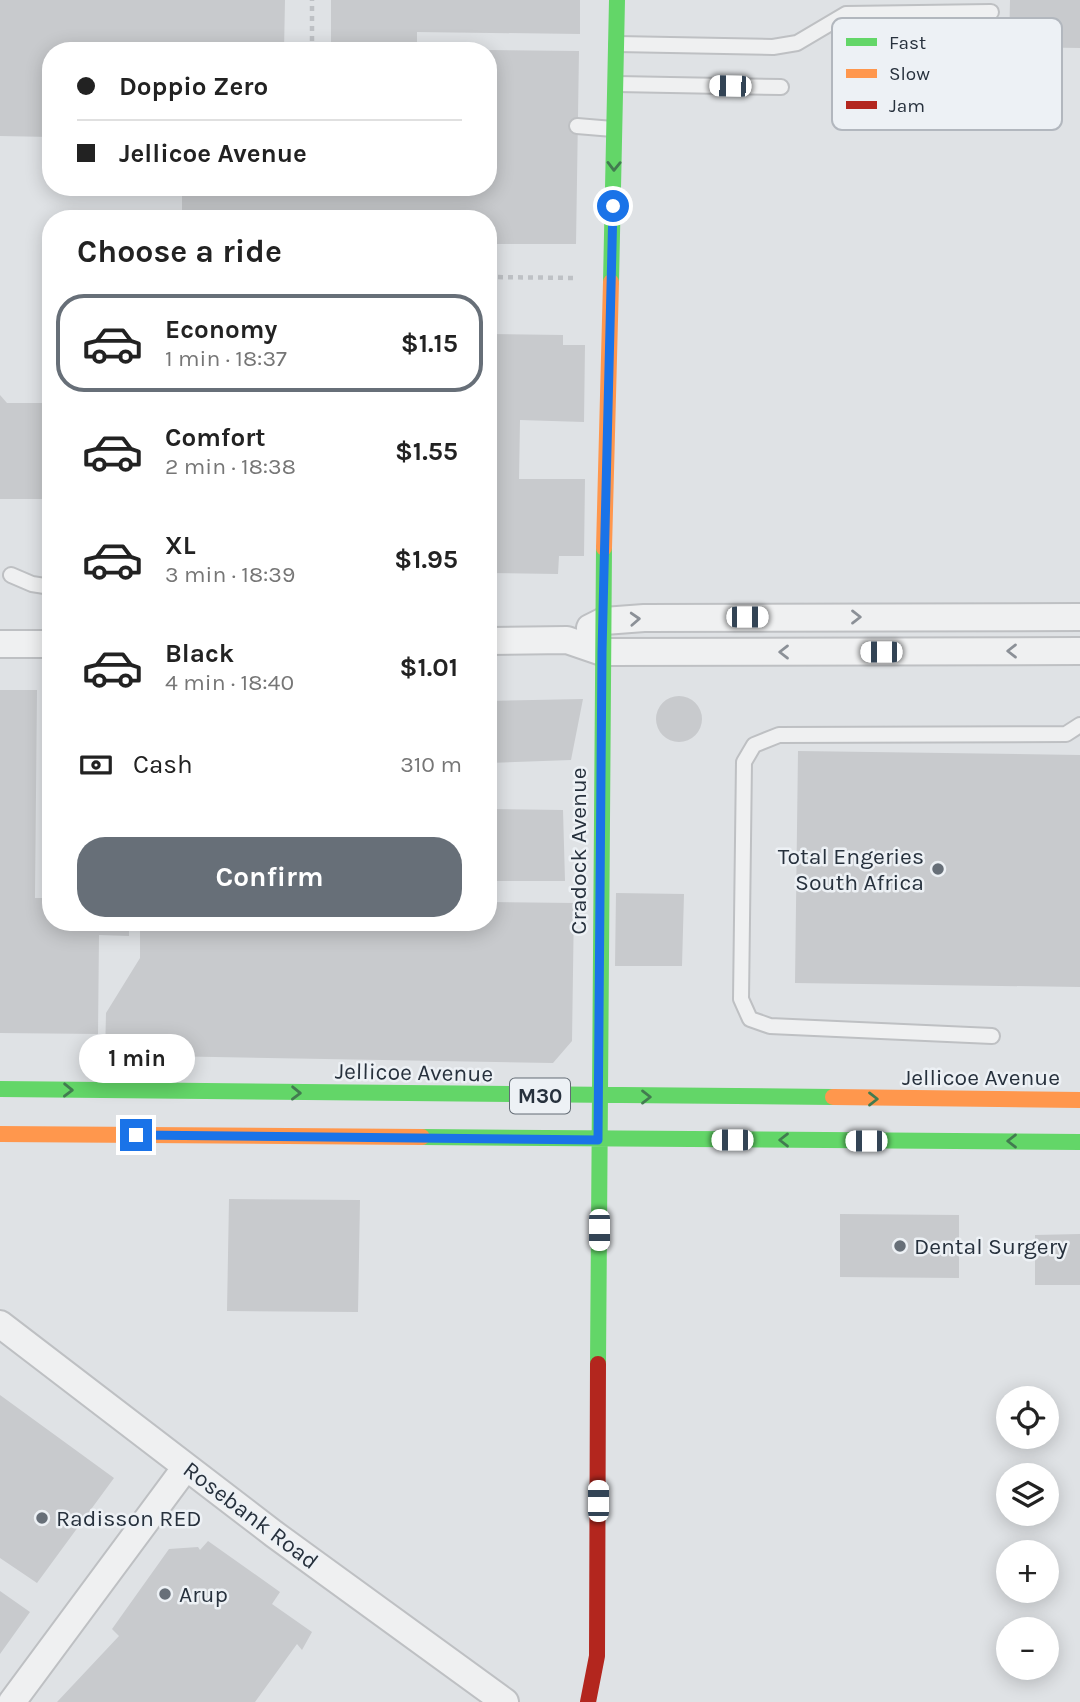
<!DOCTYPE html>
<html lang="en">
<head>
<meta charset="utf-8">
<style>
	body { margin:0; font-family:Karla,sans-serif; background:#f6f6f6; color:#222; height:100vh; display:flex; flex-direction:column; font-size:26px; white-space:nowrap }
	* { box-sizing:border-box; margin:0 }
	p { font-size:23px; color:#767676 }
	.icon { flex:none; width:38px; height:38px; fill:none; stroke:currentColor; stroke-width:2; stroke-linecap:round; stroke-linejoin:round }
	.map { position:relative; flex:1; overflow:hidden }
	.details { position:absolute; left:42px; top:210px; width:455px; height:721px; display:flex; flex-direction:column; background:#fff; border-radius:28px; box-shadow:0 4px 18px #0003 }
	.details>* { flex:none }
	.banner { position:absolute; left:42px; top:42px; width:455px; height:154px; border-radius:28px; box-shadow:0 4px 18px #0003; display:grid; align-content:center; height:154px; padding:0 35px; background:#fff }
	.fabs { position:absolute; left:996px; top:1386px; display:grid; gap:14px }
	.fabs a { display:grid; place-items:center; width:63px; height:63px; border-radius:50%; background:#fff; box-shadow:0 4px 18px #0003; font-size:35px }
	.end { position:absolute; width:32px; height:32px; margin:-16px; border:9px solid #1a73e8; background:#fff; box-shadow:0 0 0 4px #fff }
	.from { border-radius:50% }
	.bubble { position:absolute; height:49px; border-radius:24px; background:#fff; box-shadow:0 4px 18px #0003; font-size:23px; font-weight:700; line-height:49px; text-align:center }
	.car { position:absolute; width:21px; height:42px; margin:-21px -10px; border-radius:9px; box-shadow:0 0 5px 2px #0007; background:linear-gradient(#fff 24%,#345 0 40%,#fff 0 76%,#345 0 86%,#fff 0) }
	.banner b { display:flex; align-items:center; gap:24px; height:66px; font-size:26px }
	.banner b+b { border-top:2px solid #e0e0e0 }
	.banner i { width:18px; height:18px; background:#222 }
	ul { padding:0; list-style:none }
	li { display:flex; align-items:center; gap:21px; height:98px; margin:0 14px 10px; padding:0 21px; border:4px solid transparent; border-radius:28px }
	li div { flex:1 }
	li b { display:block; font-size:26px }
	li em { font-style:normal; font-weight:700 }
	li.on { border-color:#676f78 }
	li>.icon { width:63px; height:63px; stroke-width:1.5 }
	h2 { padding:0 35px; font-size:32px; line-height:84px }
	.pay { display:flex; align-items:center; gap:18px; height:77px; padding:0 35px; font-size:26px }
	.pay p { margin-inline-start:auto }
	.cta { display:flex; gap:14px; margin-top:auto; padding:14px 35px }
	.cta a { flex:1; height:80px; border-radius:28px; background:#676f78; color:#fff; font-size:28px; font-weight:700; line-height:80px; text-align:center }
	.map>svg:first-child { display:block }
</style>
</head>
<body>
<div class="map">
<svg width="1080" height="1702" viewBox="0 0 1080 1702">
	<rect width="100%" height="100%" fill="#dfe2e5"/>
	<path fill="#c8cacd" d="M0,0H285L284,51H51V137L0,136Z
		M331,0H580V34L417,32V51H331Z
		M1010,0H1080V48L1009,47Z
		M488,50L579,51L576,244H488V219H182V187H488Z
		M488,334L563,335V345H585L584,422L520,420L519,479H585L584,556H559L558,574L488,573Z
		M0,395L7,403H51V499H0Z
		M0,690H37L35,898H51V922H129V936L99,935L98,1034L0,1033Z
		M656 719a23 23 0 1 1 46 0a23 23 0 1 1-46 0Z
		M583,699L571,760L488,763V701Z
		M798,751L1080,755V987L795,983Z
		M488,809L563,810L565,881H488Z
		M616,893L684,894L682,966H615Z
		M488,902L574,903L572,1041L553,1063L105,1055L106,1013L140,958V922H488Z
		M229,1199L360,1200L358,1312L227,1311Z
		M840,1214L959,1215V1278L840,1277Z
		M1080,1234V1285H1035V1235Z
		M0,1395L114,1478L37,1583L0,1558Z
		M208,1541L280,1592L272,1604L312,1632L302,1650L297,1644L255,1702H57L119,1636L112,1629L169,1549L198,1547L200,1550Z
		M0,1591L30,1612L0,1654Z"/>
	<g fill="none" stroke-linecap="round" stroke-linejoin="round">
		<defs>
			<path id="lane" d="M617,44L773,47L797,43L846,14L991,12
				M617,84L781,87
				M577,126L613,129
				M11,575L32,584L51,587
				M992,1036L770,1026L750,1019L741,999L744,762L754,745L779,735L1066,734L1080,725"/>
			<path id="street" d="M590,628L604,621L644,618L1080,617
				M488,641L567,640L602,652L1080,651
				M0,644H51
				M0,1324L274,1534L505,1702
				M12,1702L186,1467"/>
		</defs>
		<use href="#lane" stroke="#bec0c3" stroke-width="18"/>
		<use href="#street" stroke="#bec0c3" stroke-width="30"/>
		<path stroke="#bec1c5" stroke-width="4.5" stroke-dasharray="5 5" stroke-linecap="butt" d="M312,51V0
			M488,277L578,278"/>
		<use href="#lane" stroke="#eff0f1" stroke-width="14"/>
		<use href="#street" stroke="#eff0f1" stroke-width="26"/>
		<path stroke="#63d668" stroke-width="16" d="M611,282L617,0
			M0,1089L833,1097
			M422,1137L1080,1142
			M598,1364L604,548"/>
		<path stroke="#ff974d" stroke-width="16" d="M604,548L611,282
			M833,1097L1080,1100
			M0,1134L422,1137"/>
		<path stroke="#b3261e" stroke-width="16" d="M588,1702L597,1656L598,1364"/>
	</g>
	<defs><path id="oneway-chevron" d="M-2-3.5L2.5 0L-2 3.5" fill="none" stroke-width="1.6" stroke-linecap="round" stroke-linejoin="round" transform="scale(1.75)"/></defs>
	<g stroke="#427b50">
		<use href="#oneway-chevron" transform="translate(614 166) rotate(91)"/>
		<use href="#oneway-chevron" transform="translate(68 1090) rotate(1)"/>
		<use href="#oneway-chevron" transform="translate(296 1093) rotate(1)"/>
		<use href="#oneway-chevron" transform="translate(646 1097)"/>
		<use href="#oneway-chevron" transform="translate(873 1099)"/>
		<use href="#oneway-chevron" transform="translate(784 1140) rotate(-180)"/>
		<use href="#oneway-chevron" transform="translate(1012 1141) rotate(-180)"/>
	</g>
	<g stroke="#8b9097">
		<use href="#oneway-chevron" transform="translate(856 617)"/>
		<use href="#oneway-chevron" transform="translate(635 619) rotate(-3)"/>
		<use href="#oneway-chevron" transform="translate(1012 651) rotate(180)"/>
		<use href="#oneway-chevron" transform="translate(784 652) rotate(180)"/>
	</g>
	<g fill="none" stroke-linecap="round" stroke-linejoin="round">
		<path stroke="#1a73e8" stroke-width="9" d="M136,1135L598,1140L602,652L613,206"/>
	</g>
	<g fill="#676f78" stroke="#edf1f5" stroke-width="2.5">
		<circle cx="938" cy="869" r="7"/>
		<circle cx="900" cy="1246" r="7"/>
		<circle cx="42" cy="1518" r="7"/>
		<circle cx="165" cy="1594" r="7"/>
	</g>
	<g text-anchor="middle" stroke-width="5" stroke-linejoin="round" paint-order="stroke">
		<rect fill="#edf1f5" stroke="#626b74" stroke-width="2" x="510" y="1078.5" width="60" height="35" rx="5"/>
		<g font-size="21" font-weight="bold" fill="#27313d">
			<text x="540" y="1103">M30</text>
		</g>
		<g font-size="23" fill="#27313d" stroke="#edf1f5">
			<text transform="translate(578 851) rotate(-90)" y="8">Cradock Avenue</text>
			<text transform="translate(414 1072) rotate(1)" y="8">Jellicoe Avenue</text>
			<text x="981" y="1085">Jellicoe Avenue</text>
			<text transform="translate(251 1515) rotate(37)" y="8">Rosebank Road</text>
		</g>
		<g font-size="23" fill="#27313d" stroke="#edf1f5" text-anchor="start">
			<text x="924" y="864" text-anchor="end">Total Engeries<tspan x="924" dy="26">South Africa</tspan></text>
			<text x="914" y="1254">Dental Surgery</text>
			<text x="56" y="1526">Radisson RED</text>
			<text x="179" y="1602">Arup</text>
		</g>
	</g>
	<rect x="832" y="18" width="230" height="112" rx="10" fill="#edf1f5" stroke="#b2b7be" stroke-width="2"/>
	<rect x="846" y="38" width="31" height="8" fill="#63d668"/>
	<rect x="846" y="69" width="31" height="9" fill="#ff974d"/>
	<rect x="846" y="101" width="31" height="8" fill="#b3261e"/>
	<g font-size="19" fill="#27313d">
		<text x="889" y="49">Fast</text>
		<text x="889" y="80">Slow</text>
		<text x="889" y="112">Jam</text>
	</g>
</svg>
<div class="fabs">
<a><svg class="icon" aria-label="locate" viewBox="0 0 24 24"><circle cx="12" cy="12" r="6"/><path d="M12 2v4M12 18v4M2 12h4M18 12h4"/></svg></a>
<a><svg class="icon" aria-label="layers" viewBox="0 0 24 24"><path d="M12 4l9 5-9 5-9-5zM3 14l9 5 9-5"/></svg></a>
<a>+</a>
<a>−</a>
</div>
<i class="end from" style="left:613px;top:206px"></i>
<i class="end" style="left:136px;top:1135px"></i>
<div class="bubble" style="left:79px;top:1034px;width:116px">1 min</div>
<i class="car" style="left:730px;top:86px;rotate:271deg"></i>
<i class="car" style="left:747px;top:617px;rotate:90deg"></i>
<i class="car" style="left:881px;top:652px;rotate:270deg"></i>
<i class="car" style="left:732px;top:1140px;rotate:270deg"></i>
<i class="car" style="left:866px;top:1141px;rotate:270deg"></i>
<i class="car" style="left:599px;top:1230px;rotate:180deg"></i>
<i class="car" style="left:598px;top:1501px;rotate:0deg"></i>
<div class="banner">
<b><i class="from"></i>Doppio Zero</b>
<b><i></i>Jellicoe Avenue</b>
</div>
<section class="details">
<h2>Choose a ride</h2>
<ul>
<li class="on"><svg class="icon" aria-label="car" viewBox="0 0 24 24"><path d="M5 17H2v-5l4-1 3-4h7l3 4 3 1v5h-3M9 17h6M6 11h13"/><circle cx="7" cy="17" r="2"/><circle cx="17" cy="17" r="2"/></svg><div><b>Economy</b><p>1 min · 18:37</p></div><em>$1.15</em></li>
<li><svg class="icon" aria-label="car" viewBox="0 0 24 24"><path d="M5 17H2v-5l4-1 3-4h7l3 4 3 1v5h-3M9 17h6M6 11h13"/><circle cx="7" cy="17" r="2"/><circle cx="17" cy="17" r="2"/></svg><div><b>Comfort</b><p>2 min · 18:38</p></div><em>$1.55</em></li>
<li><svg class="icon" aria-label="car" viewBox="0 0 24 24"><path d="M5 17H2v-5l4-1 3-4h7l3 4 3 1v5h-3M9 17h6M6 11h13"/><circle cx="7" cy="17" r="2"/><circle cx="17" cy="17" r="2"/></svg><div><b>XL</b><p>3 min · 18:39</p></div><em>$1.95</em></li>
<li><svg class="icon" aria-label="car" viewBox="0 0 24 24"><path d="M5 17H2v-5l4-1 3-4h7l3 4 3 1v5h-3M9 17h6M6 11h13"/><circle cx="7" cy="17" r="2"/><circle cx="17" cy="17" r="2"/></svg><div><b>Black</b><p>4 min · 18:40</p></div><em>$1.01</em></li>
</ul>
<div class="pay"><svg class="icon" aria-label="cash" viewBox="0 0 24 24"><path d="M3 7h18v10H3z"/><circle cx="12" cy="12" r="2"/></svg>Cash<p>310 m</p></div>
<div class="cta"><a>Confirm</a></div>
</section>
</div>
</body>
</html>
